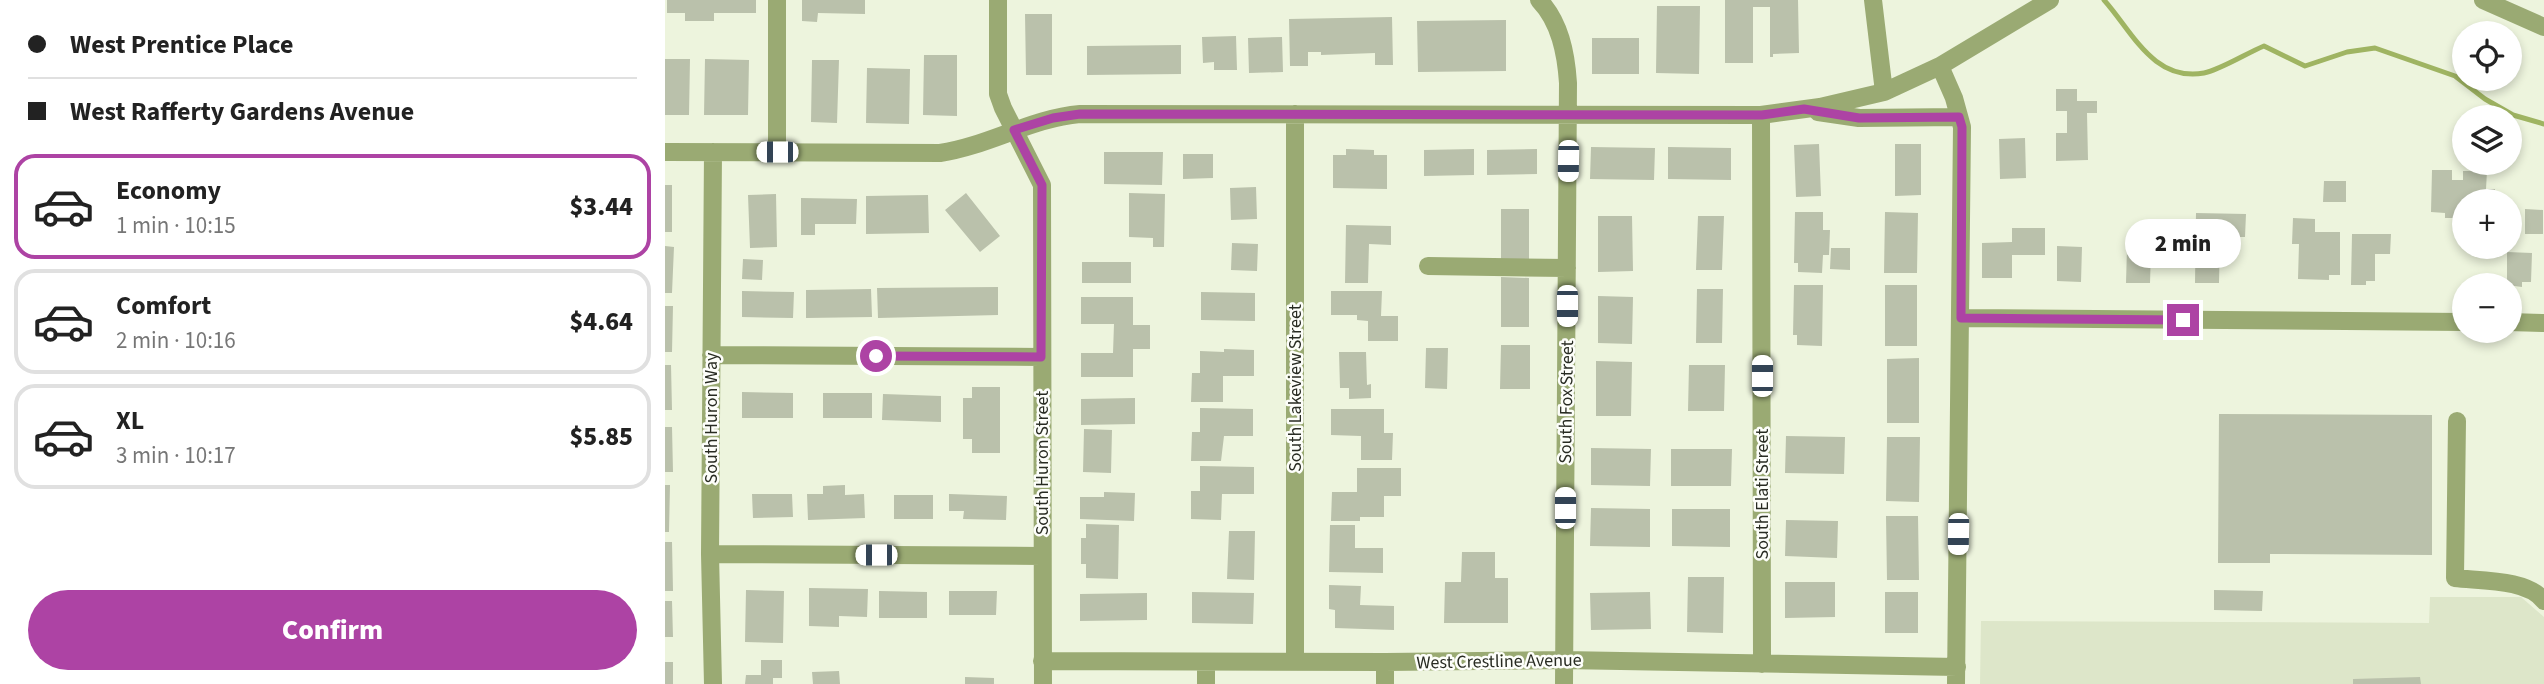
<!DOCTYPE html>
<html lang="en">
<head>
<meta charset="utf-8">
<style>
	body { margin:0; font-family:"Source Sans 3",sans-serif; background:#f2f2f2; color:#222; height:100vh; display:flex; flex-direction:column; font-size:26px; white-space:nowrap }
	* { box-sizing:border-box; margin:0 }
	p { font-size:23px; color:#767676 }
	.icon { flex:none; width:38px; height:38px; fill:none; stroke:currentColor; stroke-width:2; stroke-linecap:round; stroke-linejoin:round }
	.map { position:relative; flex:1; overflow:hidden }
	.details { display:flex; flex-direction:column; background:#fff; width:665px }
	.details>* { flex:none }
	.guide { display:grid; align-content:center; height:154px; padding:0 28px; background:#fff }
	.buttons { position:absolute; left:1787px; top:21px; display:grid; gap:14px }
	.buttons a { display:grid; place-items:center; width:70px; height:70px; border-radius:50%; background:#fff; box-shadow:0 4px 10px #0003; font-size:35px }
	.end { position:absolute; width:32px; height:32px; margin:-16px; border:9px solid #ad43a4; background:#fff; box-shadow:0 0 0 4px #fff }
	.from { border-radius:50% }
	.bubble { position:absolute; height:49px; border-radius:24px; background:#fff; box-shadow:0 4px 10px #0003; font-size:23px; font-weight:800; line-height:49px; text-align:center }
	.car { position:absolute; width:21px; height:42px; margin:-21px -10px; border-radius:9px; box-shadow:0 0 5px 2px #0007; background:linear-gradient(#fff 24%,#345 0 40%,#fff 0 76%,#345 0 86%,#fff 0) }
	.guide b { display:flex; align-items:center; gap:24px; height:66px; font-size:26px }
	.guide b+b { border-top:2px solid #e0e0e0 }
	.guide i { width:18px; height:18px; background:#222 }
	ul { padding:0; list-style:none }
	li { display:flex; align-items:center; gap:21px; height:105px; margin:0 14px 10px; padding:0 14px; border:4px solid #e0e0e0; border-radius:21px }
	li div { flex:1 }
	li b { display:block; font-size:26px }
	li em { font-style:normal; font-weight:800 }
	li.current { border-color:#ad43a4 }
	li>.icon { width:63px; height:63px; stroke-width:1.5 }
	.button { display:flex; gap:14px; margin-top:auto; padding:14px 28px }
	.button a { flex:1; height:80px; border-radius:42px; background:#ad43a4; color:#fff; font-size:28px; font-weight:800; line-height:80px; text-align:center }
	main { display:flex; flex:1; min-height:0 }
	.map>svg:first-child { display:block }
</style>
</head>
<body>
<main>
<section class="details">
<div class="guide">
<b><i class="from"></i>West Prentice Place</b>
<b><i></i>West Rafferty Gardens Avenue</b>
</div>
<ul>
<li class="current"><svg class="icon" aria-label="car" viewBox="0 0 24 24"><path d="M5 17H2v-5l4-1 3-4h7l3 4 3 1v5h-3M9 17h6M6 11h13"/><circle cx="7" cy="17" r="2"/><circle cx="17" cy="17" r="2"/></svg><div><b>Economy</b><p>1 min · 10:15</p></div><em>$3.44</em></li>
<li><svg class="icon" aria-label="car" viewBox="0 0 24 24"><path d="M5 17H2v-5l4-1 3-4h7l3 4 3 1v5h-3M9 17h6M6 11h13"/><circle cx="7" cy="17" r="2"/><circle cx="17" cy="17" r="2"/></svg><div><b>Comfort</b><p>2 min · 10:16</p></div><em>$4.64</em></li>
<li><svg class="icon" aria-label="car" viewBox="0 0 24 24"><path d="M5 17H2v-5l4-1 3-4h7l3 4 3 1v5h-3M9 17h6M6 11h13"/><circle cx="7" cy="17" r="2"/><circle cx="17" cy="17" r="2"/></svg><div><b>XL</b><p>3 min · 10:17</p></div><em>$5.85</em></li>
</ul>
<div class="button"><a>Confirm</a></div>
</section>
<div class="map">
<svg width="1879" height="684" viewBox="0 0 1879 684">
	<rect width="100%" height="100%" fill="#edf4dd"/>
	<path fill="#dde6c9" d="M1765,597H1856L1879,617V684H1315L1316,621L1764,623Z"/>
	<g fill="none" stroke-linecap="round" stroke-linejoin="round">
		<path stroke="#9fb462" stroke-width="5" d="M1439,0C1467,31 1488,82 1539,73C1555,70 1582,53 1599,46L1640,66L1682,52L1710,48L1790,76L1820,99L1848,115L1879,124"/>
	</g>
	<path fill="#bac1ab" d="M2,0H91V13H49V21H20V13H2Z
		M137,0H200V14L153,13L152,22L137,21Z
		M1060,0H1133L1134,53L1108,54V57H1105V7H1088V63H1060Z
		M992,6H1035L1034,74L991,73Z
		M360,14H387V75H361Z
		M727,17L728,65H710V53L656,55V52H643V66H625L624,19Z
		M841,20V71L753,72L752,21Z
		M571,36L572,70H549V62L538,63L537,37Z
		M617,37L618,72L584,73L583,38Z
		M927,38H974V74H927Z
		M516,45V74L422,75V46Z
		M259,55H292V116L258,115Z
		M0,59H25L24,115H0Z
		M40,59L84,60L83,115H39Z
		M147,60H174L172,123L146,122Z
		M202,68L245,69L244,124L201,123Z
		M1391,89H1412V101H1432V113H1422L1423,160L1391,161V133H1402V111H1391Z
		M1360,138L1361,178L1335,179L1334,139Z
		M1154,144L1156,196L1131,197L1129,145Z
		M1230,144H1256V195L1230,196Z
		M926,147L990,148L989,180L925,179Z
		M1003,147L1066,148V180L1003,179Z
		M681,149L709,150V155H722V189L668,188V155H681Z
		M809,149V175L759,176V150Z
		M872,149V174L822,175V150Z
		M439,152H498L497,185L439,184Z
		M518,154H548V178L518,179Z
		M1767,170H1787V180H1798V171H1822L1821,189H1830V201H1799V230H1795V218H1780V213L1766,212Z
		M1659,181H1681V202H1658Z
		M0,185H7V232H0Z
		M591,187L592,219L566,220L565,188Z
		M301,193L335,236L315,252L280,210Z
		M464,193L500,194L499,247H488V238L464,237Z
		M111,194L112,247L85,248L83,195Z
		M263,195L264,233L201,234V196Z
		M136,198L192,199L191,224H150V235H136Z
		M836,209H864V260L836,259Z
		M1860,209L1878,210V234H1860Z
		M1130,212H1158V230H1165L1164,255H1158L1157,273L1133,272V263H1129Z
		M1220,212L1253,213L1252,273H1219Z
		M1531,213L1581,214L1580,237H1555L1554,283H1530Z
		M933,216H967L968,271L933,272Z
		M1033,216H1059L1057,270H1031Z
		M1628,218L1650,219V232H1675V275H1664V280L1633,279L1634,244H1627Z
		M681,225L726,226V245L704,244L703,283H680Z
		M1347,228H1380V255H1347V278H1317V243L1347,242Z
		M1687,234H1726L1725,254H1710V281H1701V285H1686Z
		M567,243L593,244L592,271L566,270Z
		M0,246L9,247L7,293H0Z
		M1392,246L1417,247L1416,282L1392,281Z
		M1166,248H1185V270L1165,269Z
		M1462,248L1486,251L1485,283H1461Z
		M1842,252L1867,253L1866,282H1857V287L1842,285Z
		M78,259L98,260L97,280L77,279Z
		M417,262H466V283H417Z
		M836,277L864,278V327H836Z
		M1129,285H1158L1157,346L1132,345V335H1128Z
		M1220,285H1252V346H1220Z
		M333,287V315L213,318L212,288Z
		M206,289L207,317L141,318V290Z
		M1032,289H1058L1057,343H1031Z
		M77,291L129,292L128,318L77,317Z
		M666,291H717L716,316H733V341H703V321L692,320V315H666Z
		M536,292L590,293V321L536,320Z
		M933,296L968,297L967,344L933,343Z
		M416,297H468V325H485V349H468V377H416V353H448L449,324H416Z
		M0,306H8L7,352H0Z
		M836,345H865V389H835Z
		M761,348H783L782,389L760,388Z
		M559,349L589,350V376H558V402H526L527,373H535V351L559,352Z
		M674,352H701L702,385L706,384V398L684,399V388H675Z
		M1254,358V423H1222V359Z
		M931,361L967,362L966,416H931Z
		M0,365H6L7,410H0Z
		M1024,365H1060L1059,411H1023Z
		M307,387H335V453H307V439H298V398H307Z
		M77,392L128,393V418H77Z
		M158,393H207V418H158Z
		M218,394L276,396V422L217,420Z
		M470,398V424L416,425V399Z
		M535,408L588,409V436H559L556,461H526L527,432H535Z
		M666,409H719V433H728L727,460H696V436L666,435Z
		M1554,414L1767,415V555L1605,554V563H1553Z
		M0,427H7L8,472H0Z
		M419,429L447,430L446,473L418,472Z
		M1121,436L1180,437L1179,474L1120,473Z
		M1222,437H1255L1254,502L1221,501Z
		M926,448L986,449L985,486L926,485Z
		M1006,449H1067L1066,486H1006Z
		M535,466L589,467V494H557L556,520L526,519V491H535Z
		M692,468H736V496H719V517H695V521H666L667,492H692Z
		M0,485H5L4,532H0Z
		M180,485V495L199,494L200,518L143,520L142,494H158V486Z
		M439,492L470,493L469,521L415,519V497H439Z
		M87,494H127L128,517L88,518Z
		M284,494L342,496L341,520L298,519L299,511H284Z
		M229,495H268V519H229Z
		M926,508L985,509V547L925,546Z
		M1007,509H1065V547L1007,546Z
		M1221,516H1253L1254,580H1222Z
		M1121,520L1173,521L1172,558L1120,556Z
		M421,524L454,525L453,579L421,578V564H416V538H421Z
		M665,525H690V548H718V573L664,572Z
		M564,531H590L589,580L562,579Z
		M0,542H7L8,591H0Z
		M797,552H830V578H843V623H779L780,582H796Z
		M1023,577H1059L1058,633L1022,632Z
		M1120,582H1170V617L1120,618Z
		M664,585L696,586L695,605L729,606V630L670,628V610L664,609Z
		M144,588L203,589L202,617L174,616V627L144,626Z
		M81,590L119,591L118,643L80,642Z
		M1549,590L1598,591L1597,611L1549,610Z
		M214,591L262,592V618H214Z
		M284,591H332L331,615H284Z
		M527,592L589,593L588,624L527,623Z
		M985,592L986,629L926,630L925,593Z
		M1220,592H1253V633H1220Z
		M482,593V620L415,621V594Z
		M0,601H7L8,637H0Z
		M96,660H117V678H108V684H80L81,675H96Z
		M0,662H8V684H0Z
		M174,671L175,684H148L147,672Z
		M300,677L329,678V684H300Z
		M1755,677L1756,684H1688V679Z"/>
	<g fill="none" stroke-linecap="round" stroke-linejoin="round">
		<path stroke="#9aaa73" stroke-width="18" d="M333,0V94L338,108L377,185L378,684
			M874,0C895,22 901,53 903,83L899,684
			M1208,0L1219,92
			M1818,0L1879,27
			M1275,66L1289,98L1297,127L1291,684
			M1153,112L1194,118L1294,117
			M630,114V662
			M1096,115L1097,664
			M0,152L275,153C323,146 367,118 415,114L1096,115L1155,107L1219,92L1275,66L1385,0
			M48,152L45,554L48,684
			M112,152V0
			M763,266L902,268
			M1296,318L1799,322
			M1844,322L1879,323
			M46,355L376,357
			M1792,421L1790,578C1816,581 1863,579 1879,601
			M45,554L377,556
			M377,661L720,662L898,660L1292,667
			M720,662V684
			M541,684V662"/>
	</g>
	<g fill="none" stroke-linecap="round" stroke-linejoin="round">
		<path stroke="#ad43a4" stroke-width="9" d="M211,356L376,357L377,185L349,130L388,118L415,114L1097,115L1139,109L1194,118L1294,117L1297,127L1296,318L1518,320"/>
	</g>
	<g text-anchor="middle" stroke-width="5" stroke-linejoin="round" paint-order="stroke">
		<g font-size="18" fill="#282b22" stroke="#fdfefa">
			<text transform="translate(630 388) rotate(-90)" y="6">South Lakeview Street</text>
			<text transform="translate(901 402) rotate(-89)" y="6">South Fox Street</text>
			<text transform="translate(46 418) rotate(-90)" y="6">South Huron Way</text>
			<text transform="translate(377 463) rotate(-90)" y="6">South Huron Street</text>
			<text transform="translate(1097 494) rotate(-90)" y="6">South Elati Street</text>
			<text transform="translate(834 661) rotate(-1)" y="6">West Crestline Avenue</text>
		</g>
	</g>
</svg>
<div class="buttons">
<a><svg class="icon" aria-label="locate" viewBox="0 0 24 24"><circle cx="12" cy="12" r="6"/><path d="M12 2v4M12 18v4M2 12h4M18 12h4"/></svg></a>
<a><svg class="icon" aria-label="layers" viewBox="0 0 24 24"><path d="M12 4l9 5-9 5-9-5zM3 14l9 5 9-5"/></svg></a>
<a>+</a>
<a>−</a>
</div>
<i class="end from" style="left:211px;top:356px"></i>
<i class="end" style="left:1518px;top:320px"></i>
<div class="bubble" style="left:1460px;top:219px;width:116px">2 min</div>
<i class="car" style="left:112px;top:152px;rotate:270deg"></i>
<i class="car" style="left:903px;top:161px;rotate:181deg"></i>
<i class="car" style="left:902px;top:306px;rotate:180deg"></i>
<i class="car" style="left:1097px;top:376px;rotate:0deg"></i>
<i class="car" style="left:900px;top:508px;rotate:0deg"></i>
<i class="car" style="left:1293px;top:534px;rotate:181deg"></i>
<i class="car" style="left:211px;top:555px;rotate:270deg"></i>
</div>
</main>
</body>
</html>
